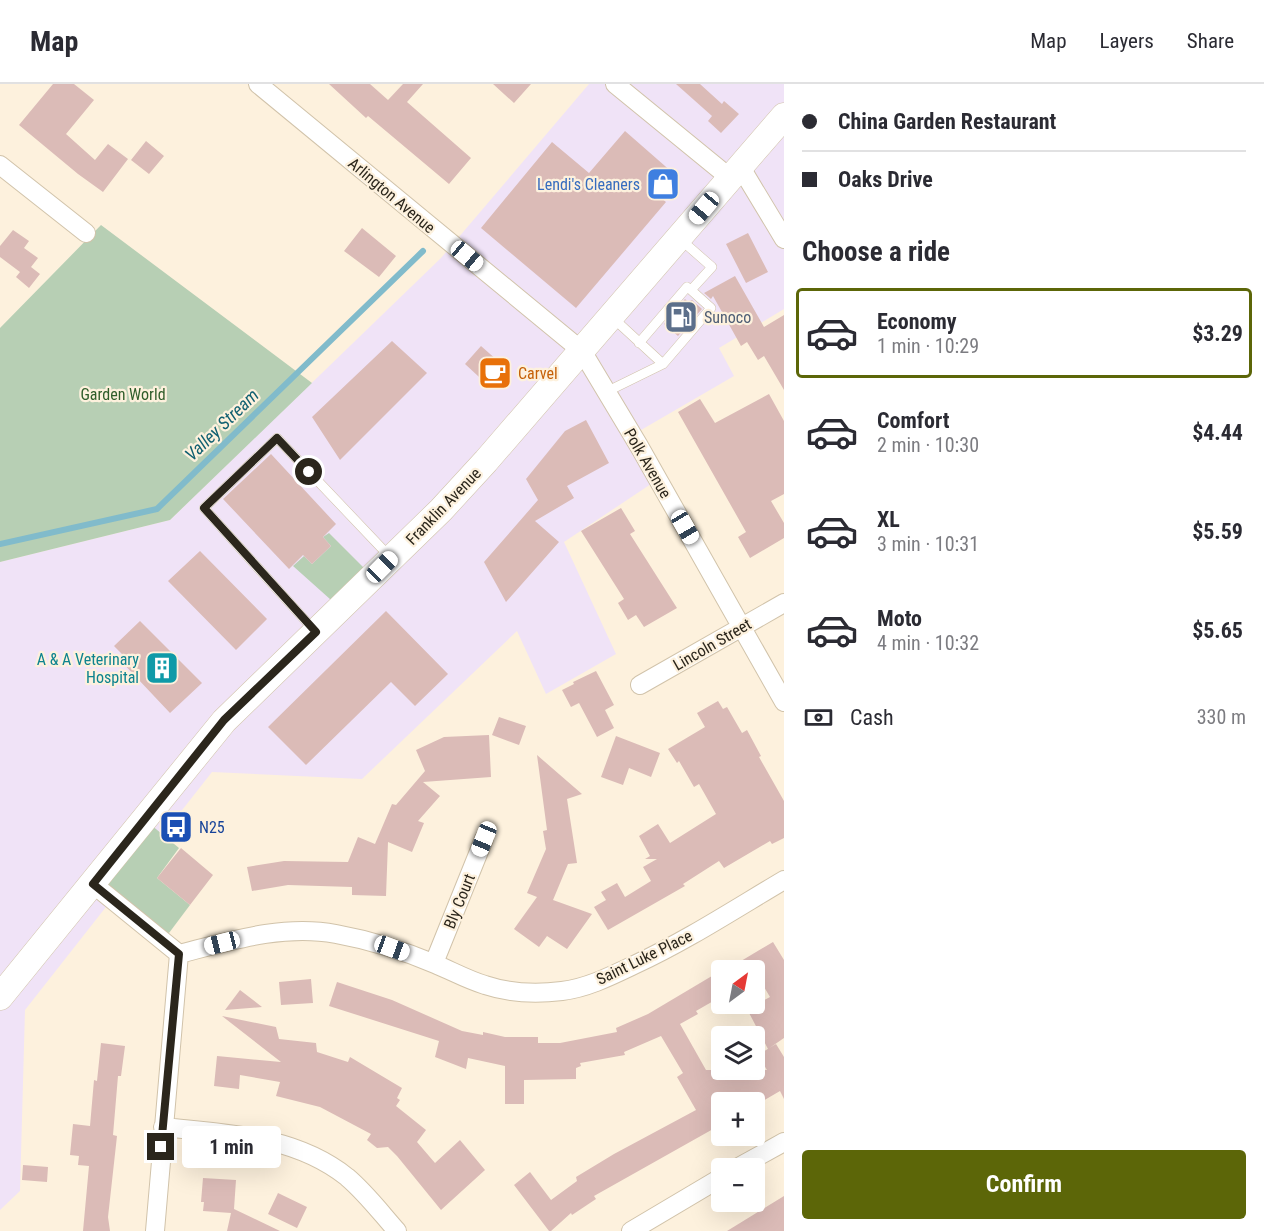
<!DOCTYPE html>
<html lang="en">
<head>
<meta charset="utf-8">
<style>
	body { margin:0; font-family:"Roboto Condensed",sans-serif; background:#f2f2f3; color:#2b2b33; height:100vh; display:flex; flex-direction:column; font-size:22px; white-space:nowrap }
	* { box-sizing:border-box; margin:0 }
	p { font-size:20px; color:#7c7c81 }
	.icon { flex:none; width:33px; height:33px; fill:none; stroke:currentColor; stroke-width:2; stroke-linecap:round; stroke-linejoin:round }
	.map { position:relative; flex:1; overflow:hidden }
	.side { display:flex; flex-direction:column; background:#fff; width:480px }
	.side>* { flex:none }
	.banner { display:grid; align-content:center; height:132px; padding:0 18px; background:#fff }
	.needle { width:39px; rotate:32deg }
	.fabs { position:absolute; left:711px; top:876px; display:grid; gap:12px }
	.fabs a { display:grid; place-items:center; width:54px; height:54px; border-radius:6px; background:#fff; box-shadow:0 6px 24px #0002; font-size:30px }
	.end { position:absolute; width:27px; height:27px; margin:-14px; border:8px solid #2b261c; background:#fff; box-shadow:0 0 0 3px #fff }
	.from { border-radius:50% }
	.bubble { position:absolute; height:42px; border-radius:6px; background:#fff; box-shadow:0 6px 24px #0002; font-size:20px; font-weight:700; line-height:42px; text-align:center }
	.car { position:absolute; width:18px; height:36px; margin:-18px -9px; border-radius:8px; box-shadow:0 0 4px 2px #0007; background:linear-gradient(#fff 24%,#345 0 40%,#fff 0 76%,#345 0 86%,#fff 0) }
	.banner b { display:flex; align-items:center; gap:21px; height:57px; font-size:22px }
	.banner b+b { border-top:2px solid #e1e1e2 }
	.banner i { width:15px; height:15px; background:#2b2b33 }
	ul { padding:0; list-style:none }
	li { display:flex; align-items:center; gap:18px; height:90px; margin:0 12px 9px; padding:0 6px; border:3px solid transparent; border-radius:6px }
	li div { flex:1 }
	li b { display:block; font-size:22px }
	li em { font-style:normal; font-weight:700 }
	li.current { border-color:#5c6608 }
	li>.icon { width:54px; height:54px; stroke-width:1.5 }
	h2 { padding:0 18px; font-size:27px; line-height:72px }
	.pay { display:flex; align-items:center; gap:15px; height:66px; padding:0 18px; font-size:22px }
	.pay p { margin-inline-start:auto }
	.cta { display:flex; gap:12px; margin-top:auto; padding:12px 18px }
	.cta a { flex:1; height:69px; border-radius:6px; background:#5c6608; color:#fff; font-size:24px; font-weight:700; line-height:69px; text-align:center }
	header { display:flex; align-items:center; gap:36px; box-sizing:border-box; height:84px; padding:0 30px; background:#fff; border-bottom:2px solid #e1e1e2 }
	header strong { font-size:28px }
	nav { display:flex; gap:33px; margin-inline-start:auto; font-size:21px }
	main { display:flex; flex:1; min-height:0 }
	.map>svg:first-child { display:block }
</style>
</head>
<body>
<header>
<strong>Map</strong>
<nav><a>Map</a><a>Layers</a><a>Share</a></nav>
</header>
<main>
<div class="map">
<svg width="784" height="1147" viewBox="0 0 784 1147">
	<rect width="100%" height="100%" fill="#fdf1dd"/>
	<path fill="#f0e3f7" d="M589,0H784V225L719,264L734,292L629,353L654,398L564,458L616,570L546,610L517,547L362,695L212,688L25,926L20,1107L0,1126V478L170,436L441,174Z"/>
	<path fill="#b7cfb4" d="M101,141L312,299L170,436L0,478V244Z
		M329,449L372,492L340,524L293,482L304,472L312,480L331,462L323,453Z
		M145,736L179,764L157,794L190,821L163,857L93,800Z"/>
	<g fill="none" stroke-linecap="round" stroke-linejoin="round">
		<path stroke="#81bbcb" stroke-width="6" d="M0,460L157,425L423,167"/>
	</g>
	<path fill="#dbbbb7" d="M53,0H74L94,16L66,50L95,76L108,60L128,75L103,108L78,90L19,41Z
		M329,0H370L388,16L403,0H423L407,18L471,74L449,100L368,32L366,34Z
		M493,0H531L514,19Z
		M676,0H700L722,20L724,17L739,30L721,49L708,37L712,32Z
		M625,47L673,89L674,96L660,113L666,118L576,224L481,144L552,58L589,89Z
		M146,57L164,72L149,90L131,76Z
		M362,144L396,172L379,193L344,167Z
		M13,146L29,157L24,164L38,174L31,183L40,190L29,204L16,193L20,188L0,173V162Z
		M748,149L768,188L746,199L726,160Z
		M735,192L764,243L784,231V306L764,272L758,276L747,258L741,262L713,212L711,215L704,209Z
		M685,215L688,218L692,216L702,225L678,252L664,240Z
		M392,257L427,289L340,376L312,333Z
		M481,262L506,284L491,304L465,280Z
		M769,310L784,337V410L771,417L784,439V454L750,474L738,453L746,448L678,328L700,315L715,339Z
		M586,336L609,379L567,402L574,414L535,437L559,458L506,518L484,478L538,416L526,395L565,347Z
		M271,370L336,440L323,453L331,462L312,480L303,471L289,485L223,415Z
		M621,424L635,447L630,450L677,524L644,543L636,531L628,536L618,519L624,515L581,447Z
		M200,467L267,535L236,566L168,497Z
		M386,527L448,590L415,622L391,598L306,681L268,643Z
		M140,537L202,599L170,629L120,576L124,572L114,562Z
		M596,587L614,621L605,626L614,644L597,653L579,619L571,623L562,606L574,600L573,598Z
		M718,617L723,625L727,623L742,649L747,646L761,672L759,673L784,717V754L772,760L770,757L724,784L719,777L683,800L685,802L608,846L594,823L606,816L601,808L617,799L625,813L651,797L643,783L657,775H645L650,772L639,752L658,740L670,759L716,730L699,700L694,703L679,677L677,679L668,665L705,643L697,629Z
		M499,633L526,642L519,661L492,651Z
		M489,651L491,693L423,698L440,712L418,737L424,739L412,768L388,758L386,812L352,811V803L288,801L252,807L247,783L284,777L348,778L358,753L375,760L392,720L396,721L425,687L416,666L444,653Z
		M616,652L660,669L651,693L629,684L623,701L601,693Z
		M537,671L582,710L567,715L577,779L568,780L553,816L592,830L567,865L547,852L539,863L514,845L537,813L527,809L546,765L543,747L547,746Z
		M181,764L213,791L190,821L157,794Z
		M773,858L784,876V954L768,965L747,925L770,913L754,886H726Z
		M722,886V912L696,927L698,930L680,940L706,986H767L758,971L776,960L784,973V1015L780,1007L761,1018H722V1040L594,1112L596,1115L572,1131L571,1129L551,1147H549L514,1101L530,1088L551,1116L577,1097L576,1093L614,1070L696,1026L677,993L683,989L661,952L624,968L625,971L580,979L581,982L576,984V995L524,996V1020H505V982L468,974L466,985L435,973L439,957L329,922L337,898L392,916L462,947L483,951V948L505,953H538V959H560L617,948L616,944L648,930Z
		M311,895L313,919L281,921L279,898Z
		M240,906L262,923L225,926Z
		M222,932L276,943L279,955L316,959L317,968L348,978L350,973L402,1004L397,1014L400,1016L396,1022L426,1046L417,1058L435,1079L460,1056L485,1086L441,1126L397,1072L388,1063L377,1064L367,1056L371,1050L320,1023L276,1012L280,998L240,991L239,1005L214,1002L217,972L281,978Z
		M101,959L125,962L121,992H118L113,1051L117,1052L108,1133L110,1147H83L89,1082L78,1081L79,1072L70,1071L73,1040L90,1042L94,996L97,997Z
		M23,1081L48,1083L47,1098L22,1096Z
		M203,1094L236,1096L234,1125L280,1147H227L231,1129L203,1127L204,1118H201Z
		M278,1109L307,1123L297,1144L268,1130Z
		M784,1112V1147H727Z"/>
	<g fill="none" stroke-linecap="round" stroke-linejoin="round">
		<defs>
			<path id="service" d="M613,234L663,280
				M639,259L687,203L691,206
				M606,308L663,280L711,224L691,206L712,183L680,155
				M314,546L204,424L277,354L390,473"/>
			<path id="minor" d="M258,0L582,267L639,362L784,618
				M615,0L730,94
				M0,81L86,149
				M740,82L784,155
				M640,601L784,519
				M93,800L179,870L155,1147
				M179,870C230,857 283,840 336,850C369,856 404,867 435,880C452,887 468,896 485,901C509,909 537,910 562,907C587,904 611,892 634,881C686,857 735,825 784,796
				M434,879L484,755
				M163,1043C227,1050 294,1051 347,1093C366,1109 381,1129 397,1147
				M737,1084L784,1058
				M631,1147L722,1093"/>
			<path id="secondary" d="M0,913L224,637L441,426L486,377L784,32"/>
		</defs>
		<use href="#service" stroke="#d1c3aa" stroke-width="10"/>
		<use href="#minor" stroke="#d1c3aa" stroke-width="20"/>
		<use href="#secondary" stroke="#d1c3aa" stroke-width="27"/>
		<use href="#service" stroke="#fff" stroke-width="9"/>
		<use href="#minor" stroke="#fff" stroke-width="18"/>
		<use href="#secondary" stroke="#fff" stroke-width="26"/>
	</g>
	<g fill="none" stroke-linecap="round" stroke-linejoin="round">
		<path stroke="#2b261c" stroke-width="8" d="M161,1063L179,870L93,800L224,636L316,548L204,424L277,354L309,388"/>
	</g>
	<defs>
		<symbol id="shop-square" viewBox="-11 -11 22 22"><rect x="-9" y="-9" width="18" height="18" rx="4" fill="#3f7fe0" stroke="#fdf1dd"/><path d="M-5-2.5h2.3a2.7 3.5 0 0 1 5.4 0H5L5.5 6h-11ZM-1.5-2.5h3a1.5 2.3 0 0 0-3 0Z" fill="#fff"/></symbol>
		<symbol id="fuel-square" viewBox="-11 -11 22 22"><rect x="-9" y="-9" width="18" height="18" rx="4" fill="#5c6f8a" stroke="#fdf1dd"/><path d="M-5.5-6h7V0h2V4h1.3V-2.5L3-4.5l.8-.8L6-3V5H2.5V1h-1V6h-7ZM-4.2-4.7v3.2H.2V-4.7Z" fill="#fff"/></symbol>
		<symbol id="cafe-square" viewBox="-11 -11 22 22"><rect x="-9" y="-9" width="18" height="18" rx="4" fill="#e8710a" stroke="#fdf1dd"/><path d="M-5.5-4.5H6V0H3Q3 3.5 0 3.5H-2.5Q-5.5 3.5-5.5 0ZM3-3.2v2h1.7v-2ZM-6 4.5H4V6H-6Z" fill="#fff"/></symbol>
		<symbol id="building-square" viewBox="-11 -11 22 22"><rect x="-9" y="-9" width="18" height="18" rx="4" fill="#0f9aa8" stroke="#fdf1dd"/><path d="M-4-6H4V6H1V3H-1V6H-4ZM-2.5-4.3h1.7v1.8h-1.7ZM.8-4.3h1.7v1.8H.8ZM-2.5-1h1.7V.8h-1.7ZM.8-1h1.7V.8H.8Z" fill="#fff"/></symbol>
		<symbol id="bus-square" viewBox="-11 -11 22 22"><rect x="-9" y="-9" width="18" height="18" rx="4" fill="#1a4fb4" stroke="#fdf1dd"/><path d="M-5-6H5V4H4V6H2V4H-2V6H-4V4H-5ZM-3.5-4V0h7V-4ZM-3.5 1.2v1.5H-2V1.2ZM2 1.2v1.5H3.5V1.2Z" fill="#fff"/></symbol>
	</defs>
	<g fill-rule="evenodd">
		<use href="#shop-square" x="644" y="81" width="38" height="38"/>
		<use href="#fuel-square" x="662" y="214" width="38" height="38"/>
		<use href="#cafe-square" x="476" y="270" width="38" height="38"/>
		<use href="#building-square" x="143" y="565" width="38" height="38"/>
		<use href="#bus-square" x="157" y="724" width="38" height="38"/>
	</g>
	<g text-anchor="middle" stroke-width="4.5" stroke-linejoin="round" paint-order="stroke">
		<g font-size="16" fill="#366cbe" stroke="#fdf1dd" text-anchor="end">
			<text x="640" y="106">Lendi's Cleaners</text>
		</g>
		<g font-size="16" fill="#2b261c" stroke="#fdf1dd">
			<text transform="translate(392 111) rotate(40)" y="6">Arlington Avenue</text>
			<text transform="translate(648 379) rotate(60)" y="6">Polk Avenue</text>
			<text transform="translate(443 422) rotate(-46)" y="6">Franklin Avenue</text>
			<text transform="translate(712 560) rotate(-30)" y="6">Lincoln Street</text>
			<text transform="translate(459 817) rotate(-68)" y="6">Bly Court</text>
			<text transform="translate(644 873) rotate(-26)" y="6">Saint Luke Place</text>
		</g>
		<g font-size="16" fill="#4e5e75" stroke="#fdf1dd" text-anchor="start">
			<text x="704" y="239">Sunoco</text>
		</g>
		<g font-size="16" fill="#c56008" stroke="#fdf1dd" text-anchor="start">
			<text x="518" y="295">Carvel</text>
		</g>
		<g font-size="16" fill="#2f5d2a" stroke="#fdf1dd">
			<text x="123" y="316">Garden World</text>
		</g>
		<g font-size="16" fill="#0d838f" stroke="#fdf1dd" text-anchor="end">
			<text x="139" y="581">A &amp; A Veterinary<tspan x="139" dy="18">Hospital</tspan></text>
		</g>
		<g font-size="16" fill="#164399" stroke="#fdf1dd" text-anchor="start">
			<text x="199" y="749">N25</text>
		</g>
		<g font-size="18" font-style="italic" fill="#116071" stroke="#fdf1dd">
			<text transform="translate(222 341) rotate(-44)" y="6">Valley Stream</text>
		</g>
	</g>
</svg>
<div class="fabs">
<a><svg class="needle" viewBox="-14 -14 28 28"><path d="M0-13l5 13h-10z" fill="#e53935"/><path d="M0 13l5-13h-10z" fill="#7c7c81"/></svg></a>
<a><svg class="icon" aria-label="layers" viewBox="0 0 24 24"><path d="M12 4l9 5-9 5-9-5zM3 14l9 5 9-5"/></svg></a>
<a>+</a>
<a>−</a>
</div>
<i class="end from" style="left:309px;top:388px"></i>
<i class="end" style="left:161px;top:1063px"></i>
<div class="bubble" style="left:182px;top:1042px;width:99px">1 min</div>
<i class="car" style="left:704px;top:124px;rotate:220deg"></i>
<i class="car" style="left:467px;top:172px;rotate:130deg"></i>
<i class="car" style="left:685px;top:443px;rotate:150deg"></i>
<i class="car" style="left:382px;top:483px;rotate:45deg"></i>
<i class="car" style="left:484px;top:755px;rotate:202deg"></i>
<i class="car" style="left:222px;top:859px;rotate:256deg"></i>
<i class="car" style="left:392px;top:864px;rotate:110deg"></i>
</div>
<section class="side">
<div class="banner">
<b><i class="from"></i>China Garden Restaurant</b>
<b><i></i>Oaks Drive</b>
</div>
<h2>Choose a ride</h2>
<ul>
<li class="current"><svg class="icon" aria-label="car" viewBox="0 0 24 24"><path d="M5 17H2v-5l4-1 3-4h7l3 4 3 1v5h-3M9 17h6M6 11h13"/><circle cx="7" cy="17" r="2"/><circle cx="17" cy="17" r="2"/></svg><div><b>Economy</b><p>1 min · 10:29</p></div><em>$3.29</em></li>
<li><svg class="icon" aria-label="car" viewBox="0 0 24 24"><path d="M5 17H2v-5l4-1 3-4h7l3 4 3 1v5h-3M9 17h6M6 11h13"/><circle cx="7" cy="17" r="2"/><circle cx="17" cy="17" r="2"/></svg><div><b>Comfort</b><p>2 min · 10:30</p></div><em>$4.44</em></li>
<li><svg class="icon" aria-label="car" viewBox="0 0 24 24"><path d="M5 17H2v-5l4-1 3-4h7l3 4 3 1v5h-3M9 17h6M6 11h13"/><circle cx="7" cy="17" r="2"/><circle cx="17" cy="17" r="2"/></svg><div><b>XL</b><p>3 min · 10:31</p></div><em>$5.59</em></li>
<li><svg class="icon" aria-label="car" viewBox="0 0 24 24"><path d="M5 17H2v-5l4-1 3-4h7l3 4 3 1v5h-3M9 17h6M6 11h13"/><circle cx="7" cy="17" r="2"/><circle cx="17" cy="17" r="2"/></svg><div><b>Moto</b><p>4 min · 10:32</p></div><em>$5.65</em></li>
</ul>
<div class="pay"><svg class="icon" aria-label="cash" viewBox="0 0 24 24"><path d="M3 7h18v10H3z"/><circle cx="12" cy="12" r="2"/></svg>Cash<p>330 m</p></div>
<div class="cta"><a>Confirm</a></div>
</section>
</main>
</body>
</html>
